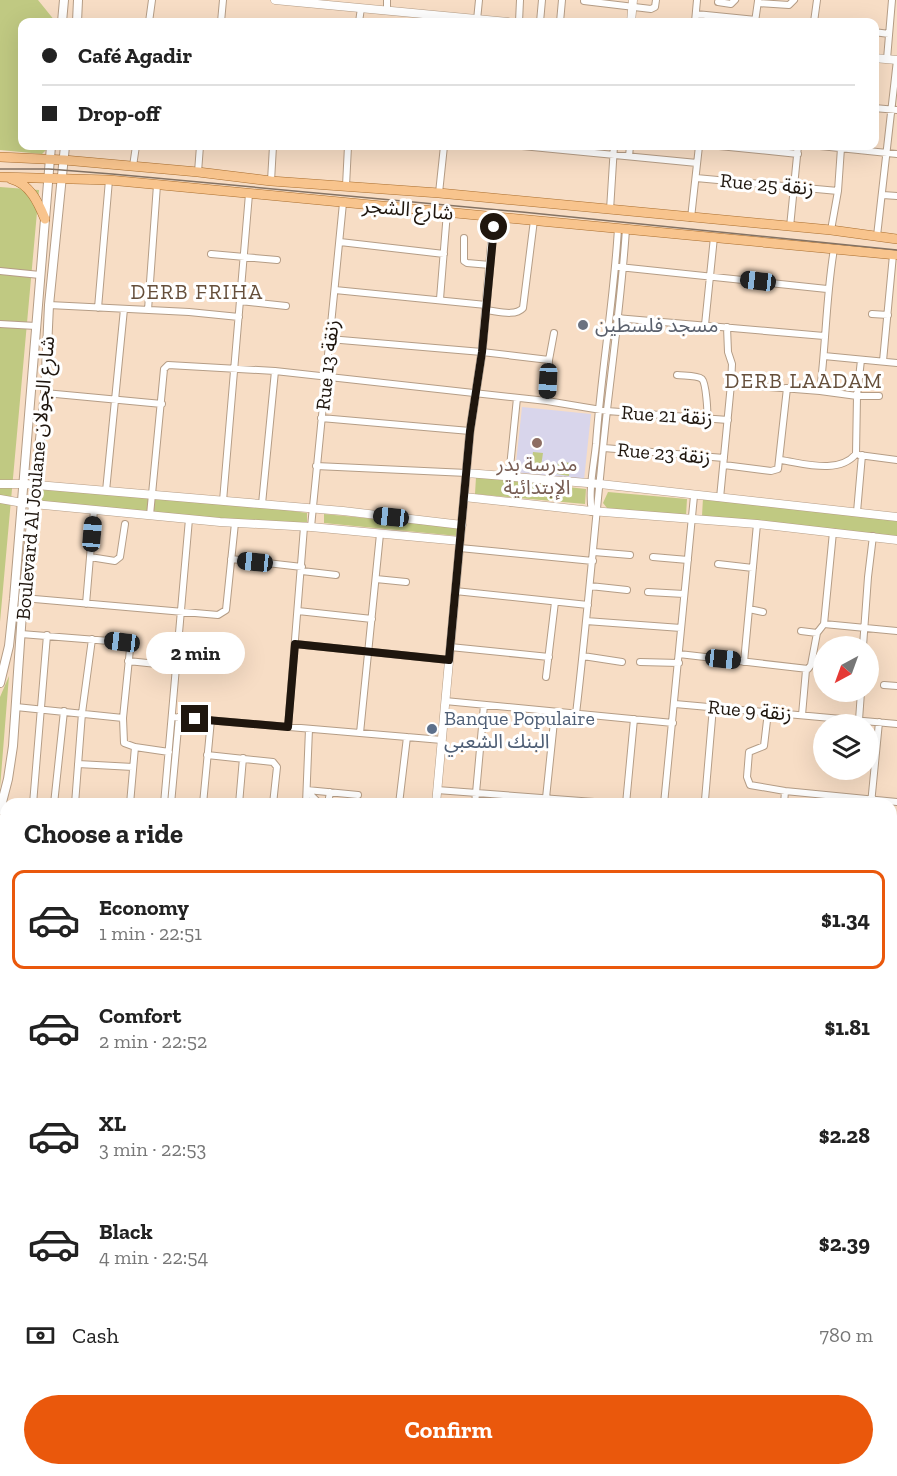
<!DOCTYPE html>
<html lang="en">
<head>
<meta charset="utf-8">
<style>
	body { margin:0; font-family:"Zilla Slab","Noto Sans Arabic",serif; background:#f6f6f6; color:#222; height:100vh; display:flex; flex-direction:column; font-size:22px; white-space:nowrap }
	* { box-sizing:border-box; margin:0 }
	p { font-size:20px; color:#767676 }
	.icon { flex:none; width:33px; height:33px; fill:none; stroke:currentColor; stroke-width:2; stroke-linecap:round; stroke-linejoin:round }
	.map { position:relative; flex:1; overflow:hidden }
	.drawer { position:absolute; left:0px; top:798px; width:897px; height:678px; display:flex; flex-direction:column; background:#fff; border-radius:18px 18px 0 0; box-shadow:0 6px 24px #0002 }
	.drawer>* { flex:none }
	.banner { position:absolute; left:18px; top:18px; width:861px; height:132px; border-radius:12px; box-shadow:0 6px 24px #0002; display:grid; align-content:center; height:132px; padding:0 24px; background:#fff }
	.needle { width:39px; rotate:221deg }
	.buttons { position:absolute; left:813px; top:636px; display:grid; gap:12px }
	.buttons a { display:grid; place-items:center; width:66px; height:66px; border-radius:50%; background:#fff; box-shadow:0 6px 24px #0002; font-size:30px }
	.end { position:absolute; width:27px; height:27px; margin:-14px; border:8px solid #1f160e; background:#fff; box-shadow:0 0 0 3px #fff }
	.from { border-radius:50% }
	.bubble { position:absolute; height:42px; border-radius:21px; background:#fff; box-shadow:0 6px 24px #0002; font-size:20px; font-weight:700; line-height:42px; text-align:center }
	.car { position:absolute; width:18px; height:36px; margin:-18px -9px; border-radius:8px; box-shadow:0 0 4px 2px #0007; background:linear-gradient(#222 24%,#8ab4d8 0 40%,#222 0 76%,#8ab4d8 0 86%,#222 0) }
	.banner b { display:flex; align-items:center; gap:21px; height:57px; font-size:22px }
	.banner b+b { border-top:2px solid #e0e0e0 }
	.banner i { width:15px; height:15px; background:#222 }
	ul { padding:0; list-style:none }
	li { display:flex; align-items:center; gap:18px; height:99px; margin:0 12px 9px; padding:0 12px; border:3px solid transparent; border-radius:12px }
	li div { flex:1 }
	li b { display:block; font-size:22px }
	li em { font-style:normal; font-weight:700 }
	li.on { border-color:#ea580c }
	li>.icon { width:54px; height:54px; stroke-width:1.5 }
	h2 { padding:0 24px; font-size:27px; line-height:72px }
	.pay { display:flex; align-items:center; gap:15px; height:66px; padding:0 24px; font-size:22px }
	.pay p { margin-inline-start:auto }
	.primary-button { display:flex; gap:12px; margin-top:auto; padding:12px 24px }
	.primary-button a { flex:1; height:69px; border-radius:36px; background:#ea580c; color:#fff; font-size:24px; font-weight:700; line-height:69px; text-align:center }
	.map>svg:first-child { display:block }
</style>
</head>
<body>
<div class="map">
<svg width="897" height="1476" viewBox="0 0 897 1476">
	<rect width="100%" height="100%" fill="#f7ddc5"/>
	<path fill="#d8d5eb" d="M522,407L591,414L584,480L515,472Z
		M0,1205H6V1284L0,1283Z"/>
	<path fill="#c0c982" d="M0,0H38L55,21V22H22V146H47V149L42,154L0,150Z
		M0,187L39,190L0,622Z
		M533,452L543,453L540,473L530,472Z
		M558,461L570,463L569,476L557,474Z
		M476,477L586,489L585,504L475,494Z
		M34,485L223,501L307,513V522H220L32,504Z
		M608,492L687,499L686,516L607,508L603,503Z
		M703,498L897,520V536L702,516Z
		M324,514L458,527V536L324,523Z
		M9,676L0,788V789V697Z
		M0,1359L6,1360V1470H289V1476H0Z
		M631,1470H731L726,1476H638Z
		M747,1470H777L784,1476H742Z
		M783,1470H840L835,1476H791Z"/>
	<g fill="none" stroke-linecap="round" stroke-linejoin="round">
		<defs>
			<path id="minor" d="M584,1L651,9L655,7L656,0
				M718,2L731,4L735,0
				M758,3L789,5L794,0
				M387,11V0
				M696,14L756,20
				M477,20L479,0
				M149,22L152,0
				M221,22L223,0
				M359,22L361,8
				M519,22L520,0
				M540,22L542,0
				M560,22L562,0
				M695,22L697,0
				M755,22L758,1
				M814,22L817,0
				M874,32L889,34
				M887,59L892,0
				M874,108L897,110
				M522,146L697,163
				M719,146L798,154
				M820,146L897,154
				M629,156L630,146
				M133,166L136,146
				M198,172L200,146
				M696,178L838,191
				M271,181L273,146
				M346,186L348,146
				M439,193L444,146
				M883,195L897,196
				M610,210L614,146
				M691,218L699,146
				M790,227L798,146
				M831,230L838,191L841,148
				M877,236L897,60
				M464,238V261L467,263L490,265
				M340,242L444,254
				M211,254L277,260
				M619,267L827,289
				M0,271L40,275
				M335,290L486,305
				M440,299L447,212
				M240,301L286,306
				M49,305L189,312L239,317
				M98,308L109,180
				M148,310L157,185
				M485,310C497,311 515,317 523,308L534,220
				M872,314L888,315
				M616,318L824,336
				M0,324L36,326
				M705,325L714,237
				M329,339L482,352L549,360
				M824,356L897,363
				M883,361L893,255
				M677,375C683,376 697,375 702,379C706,383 708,412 707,419
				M731,384L820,391L857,396H879
				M820,391C826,344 826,296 834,249
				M45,393L162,404
				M547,401L549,360L554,333
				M321,418L470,431
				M604,448L724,458
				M859,455L897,460
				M780,460C803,463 838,475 856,454L857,396L861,360
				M724,465L771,471L778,469L787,388
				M316,466L467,473
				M509,477L517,398
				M106,491L124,309
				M720,498L731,384L732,364L728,352L727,327
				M223,501L249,194
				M262,504L275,371
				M592,512C588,491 594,465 596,444C601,372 614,300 618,228
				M857,512L862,455
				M150,515L164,369L168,365L275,371L547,401L607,411L728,420
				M311,527L343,203
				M460,548L593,561
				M594,552L630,555
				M90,557L115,561L120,557L125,524
				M653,557L688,560
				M231,559L302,567
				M718,564L753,568
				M302,571L336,575
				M376,579L406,582
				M590,586L627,590
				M455,591L588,605
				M648,592L684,594
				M23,598L218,615L226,610L235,523
				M86,604L94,510
				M749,609L763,612
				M298,611L372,619
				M586,621L681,628
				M824,624L897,631
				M801,631L817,633
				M21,634L122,642L128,645L130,649L123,718L124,743L135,747L169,752
				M295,644L449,660
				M863,646L868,577L873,536
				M450,647L549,657
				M679,654L808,669L811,665L817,633L824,624L833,532
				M583,656L622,662
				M128,661L176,666
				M640,662L679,663
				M744,662L757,524
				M546,677L555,602
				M884,685L897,686
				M445,701L673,723
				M675,704L897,724
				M16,707L123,718
				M768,712L764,746L749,752L747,777L750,785L785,791L897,802
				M576,714C588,612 596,511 607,410C614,350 622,290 626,229
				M802,715L806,670
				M172,717L442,740
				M859,720L861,692
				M288,727L304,527
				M360,733L380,534
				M207,755L273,762L277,767L273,804
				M819,756L824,729
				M78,764L133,767
				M307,790L358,795
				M437,790L621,804
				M307,791L320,804
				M546,798L555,712
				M705,800L713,707
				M33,804L47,635
				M54,804L64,711
				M75,804L82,713L92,639
				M130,804L135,747
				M164,804L189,519
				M171,804L179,717
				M203,804L211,720
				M239,804L243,758
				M306,804L309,729
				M328,804L330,792
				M399,804L407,737
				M475,804L484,705
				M626,804L634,719
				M664,804L694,496
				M784,804L785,791
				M871,804L879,722
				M0,925L6,855
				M0,933L6,937
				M0,972L6,973
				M6,1003L4,1024L6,1029
				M891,1044H897
				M0,1084H6
				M891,1085H897
				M0,1108H6
				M891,1108L897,1109
				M891,1128L897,1129
				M0,1129H6
				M891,1150L897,1151
				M0,1153L6,1154
				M891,1173L897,1174
				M0,1177H6
				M0,1199H6
				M891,1303L897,1308
				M891,1356L897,1349
				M891,1398L897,1391
				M891,1424L897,1430
				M891,1458L897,1451
				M518,1470L525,1476
				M611,1470L618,1476
				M491,1475L497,1476
				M160,1476L161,1470
				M359,1476V1470
				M405,1476L406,1470
				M512,1476L513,1470
				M875,1476L880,1470"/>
			<path id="tertiary" d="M275,0L508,22
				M631,22L633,0
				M874,58L897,60
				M467,473L600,484L897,517
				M0,484H25L343,511L462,525
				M464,497L591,511L757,524L897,540
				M0,499L23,503L220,522L311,527L460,541
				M436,804L470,431L482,352L494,217
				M0,844L6,845
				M0,854L6,855
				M891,930H897
				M897,957L895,995L897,1011"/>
			<path id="secondary" d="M62,22L64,0
				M77,22L78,0
				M0,683L9,646L14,599L51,146
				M0,810L8,779L13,746L23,598L45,393L49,305L65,146
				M0,1338L6,1339
				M0,1354L6,1355
				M563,1470L571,1476
				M584,1470L591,1476"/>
			<path id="primary" d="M0,157L64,160L198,172L271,181L439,193L831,230L897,239
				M0,177L109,180L897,255
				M11,179C30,184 38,202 45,219"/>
		</defs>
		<use href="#minor" stroke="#b59d86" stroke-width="8"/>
		<use href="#tertiary" stroke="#b59d86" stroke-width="9"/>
		<use href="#secondary" stroke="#b59d86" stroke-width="10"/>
		<use href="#primary" stroke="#a96e2f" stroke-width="10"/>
		<use href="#minor" stroke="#fff" stroke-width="6"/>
		<use href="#tertiary" stroke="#fff" stroke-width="8"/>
		<use href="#secondary" stroke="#fff" stroke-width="8"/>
		<use href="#primary" stroke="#f8c48d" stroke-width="9"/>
		<path stroke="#837263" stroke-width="1.5" d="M0,169H49L112,174L522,212L897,250"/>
	</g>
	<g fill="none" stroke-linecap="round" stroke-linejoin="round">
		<path stroke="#1f160e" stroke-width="8" d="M195,719L288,727L295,644L449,660L470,431L482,352L494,227"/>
	</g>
	<circle fill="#6b7280" stroke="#fff" stroke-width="2" cx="583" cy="325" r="6"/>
	<circle fill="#8d6e63" stroke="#fff" stroke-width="2" cx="537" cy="443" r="6"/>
	<circle fill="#5c6f8a" stroke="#fff" stroke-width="2" cx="432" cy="729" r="6"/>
	<g text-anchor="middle" stroke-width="6" stroke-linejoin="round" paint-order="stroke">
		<g font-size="20" fill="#1f160e" stroke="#fff">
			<text transform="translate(767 184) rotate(5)" y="7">Rue 25 زنقة</text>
			<text transform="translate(408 209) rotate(5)" y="7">شارع الشجر</text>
			<text transform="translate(327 365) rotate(-84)" y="7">Rue 13 زنقة</text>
			<text transform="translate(667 415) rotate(4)" y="7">Rue 21 زنقة</text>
			<text transform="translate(664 453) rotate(5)" y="7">Rue 23 زنقة</text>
			<text transform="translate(35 478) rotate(-85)" y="7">Boulevard Al Joulane شارع الجولان</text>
			<text transform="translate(750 710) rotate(5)" y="7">Rue 9 زنقة</text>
		</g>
		<g font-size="20" fill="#5b616d" stroke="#fff" text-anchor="start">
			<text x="595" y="332">مسجد فلسطين</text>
		</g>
		<g font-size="20" fill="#785e54" stroke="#fff">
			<text x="537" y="471">مدرسة بدر<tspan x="537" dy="23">الإبتدائية</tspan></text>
		</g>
		<g font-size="20" fill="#4e5e75" stroke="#fff" text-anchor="start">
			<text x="444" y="725">Banque Populaire<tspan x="444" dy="23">البنك الشعبي</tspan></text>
		</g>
		<g font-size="21" letter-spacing="1.5" fill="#654f3b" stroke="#fff">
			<text x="197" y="299">DERB FRIHA</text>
			<text x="804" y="388">DERB LAADAM</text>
		</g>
	</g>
</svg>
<div class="buttons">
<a><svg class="needle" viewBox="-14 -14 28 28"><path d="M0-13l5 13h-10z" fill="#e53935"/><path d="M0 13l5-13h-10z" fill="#767676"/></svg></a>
<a><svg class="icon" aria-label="layers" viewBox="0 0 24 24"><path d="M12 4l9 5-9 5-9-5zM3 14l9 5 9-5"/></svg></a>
</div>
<i class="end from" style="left:494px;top:227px"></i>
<i class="end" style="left:195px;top:719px"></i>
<div class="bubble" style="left:146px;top:632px;width:99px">2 min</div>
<i class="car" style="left:758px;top:281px;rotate:277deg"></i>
<i class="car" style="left:548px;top:381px;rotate:183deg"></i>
<i class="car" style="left:391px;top:517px;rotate:276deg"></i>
<i class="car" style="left:92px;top:534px;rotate:5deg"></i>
<i class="car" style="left:255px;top:562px;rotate:276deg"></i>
<i class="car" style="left:122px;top:642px;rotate:277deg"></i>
<i class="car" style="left:723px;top:659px;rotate:96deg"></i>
<div class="banner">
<b><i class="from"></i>Café Agadir</b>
<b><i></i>Drop-off</b>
</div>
<section class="drawer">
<h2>Choose a ride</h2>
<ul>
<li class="on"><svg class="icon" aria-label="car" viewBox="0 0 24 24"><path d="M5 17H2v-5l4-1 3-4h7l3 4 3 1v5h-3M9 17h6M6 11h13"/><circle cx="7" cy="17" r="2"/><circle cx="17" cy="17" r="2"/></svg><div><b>Economy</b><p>1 min · 22:51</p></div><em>$1.34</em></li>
<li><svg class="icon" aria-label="car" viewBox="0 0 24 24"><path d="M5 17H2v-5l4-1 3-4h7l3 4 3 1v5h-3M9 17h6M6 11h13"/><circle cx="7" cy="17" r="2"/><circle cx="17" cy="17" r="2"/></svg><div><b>Comfort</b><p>2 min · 22:52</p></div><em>$1.81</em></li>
<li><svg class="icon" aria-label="car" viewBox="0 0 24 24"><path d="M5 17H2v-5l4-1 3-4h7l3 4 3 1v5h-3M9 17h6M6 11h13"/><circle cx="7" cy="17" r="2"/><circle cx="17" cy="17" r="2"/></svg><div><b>XL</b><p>3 min · 22:53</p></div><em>$2.28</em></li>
<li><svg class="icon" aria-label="car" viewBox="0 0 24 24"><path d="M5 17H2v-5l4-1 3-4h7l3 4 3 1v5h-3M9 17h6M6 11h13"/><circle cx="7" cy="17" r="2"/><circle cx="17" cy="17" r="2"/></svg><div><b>Black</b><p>4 min · 22:54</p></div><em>$2.39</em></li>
</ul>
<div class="pay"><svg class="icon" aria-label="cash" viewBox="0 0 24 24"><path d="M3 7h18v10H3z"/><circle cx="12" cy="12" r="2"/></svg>Cash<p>780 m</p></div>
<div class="primary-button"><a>Confirm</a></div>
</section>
</div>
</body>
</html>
